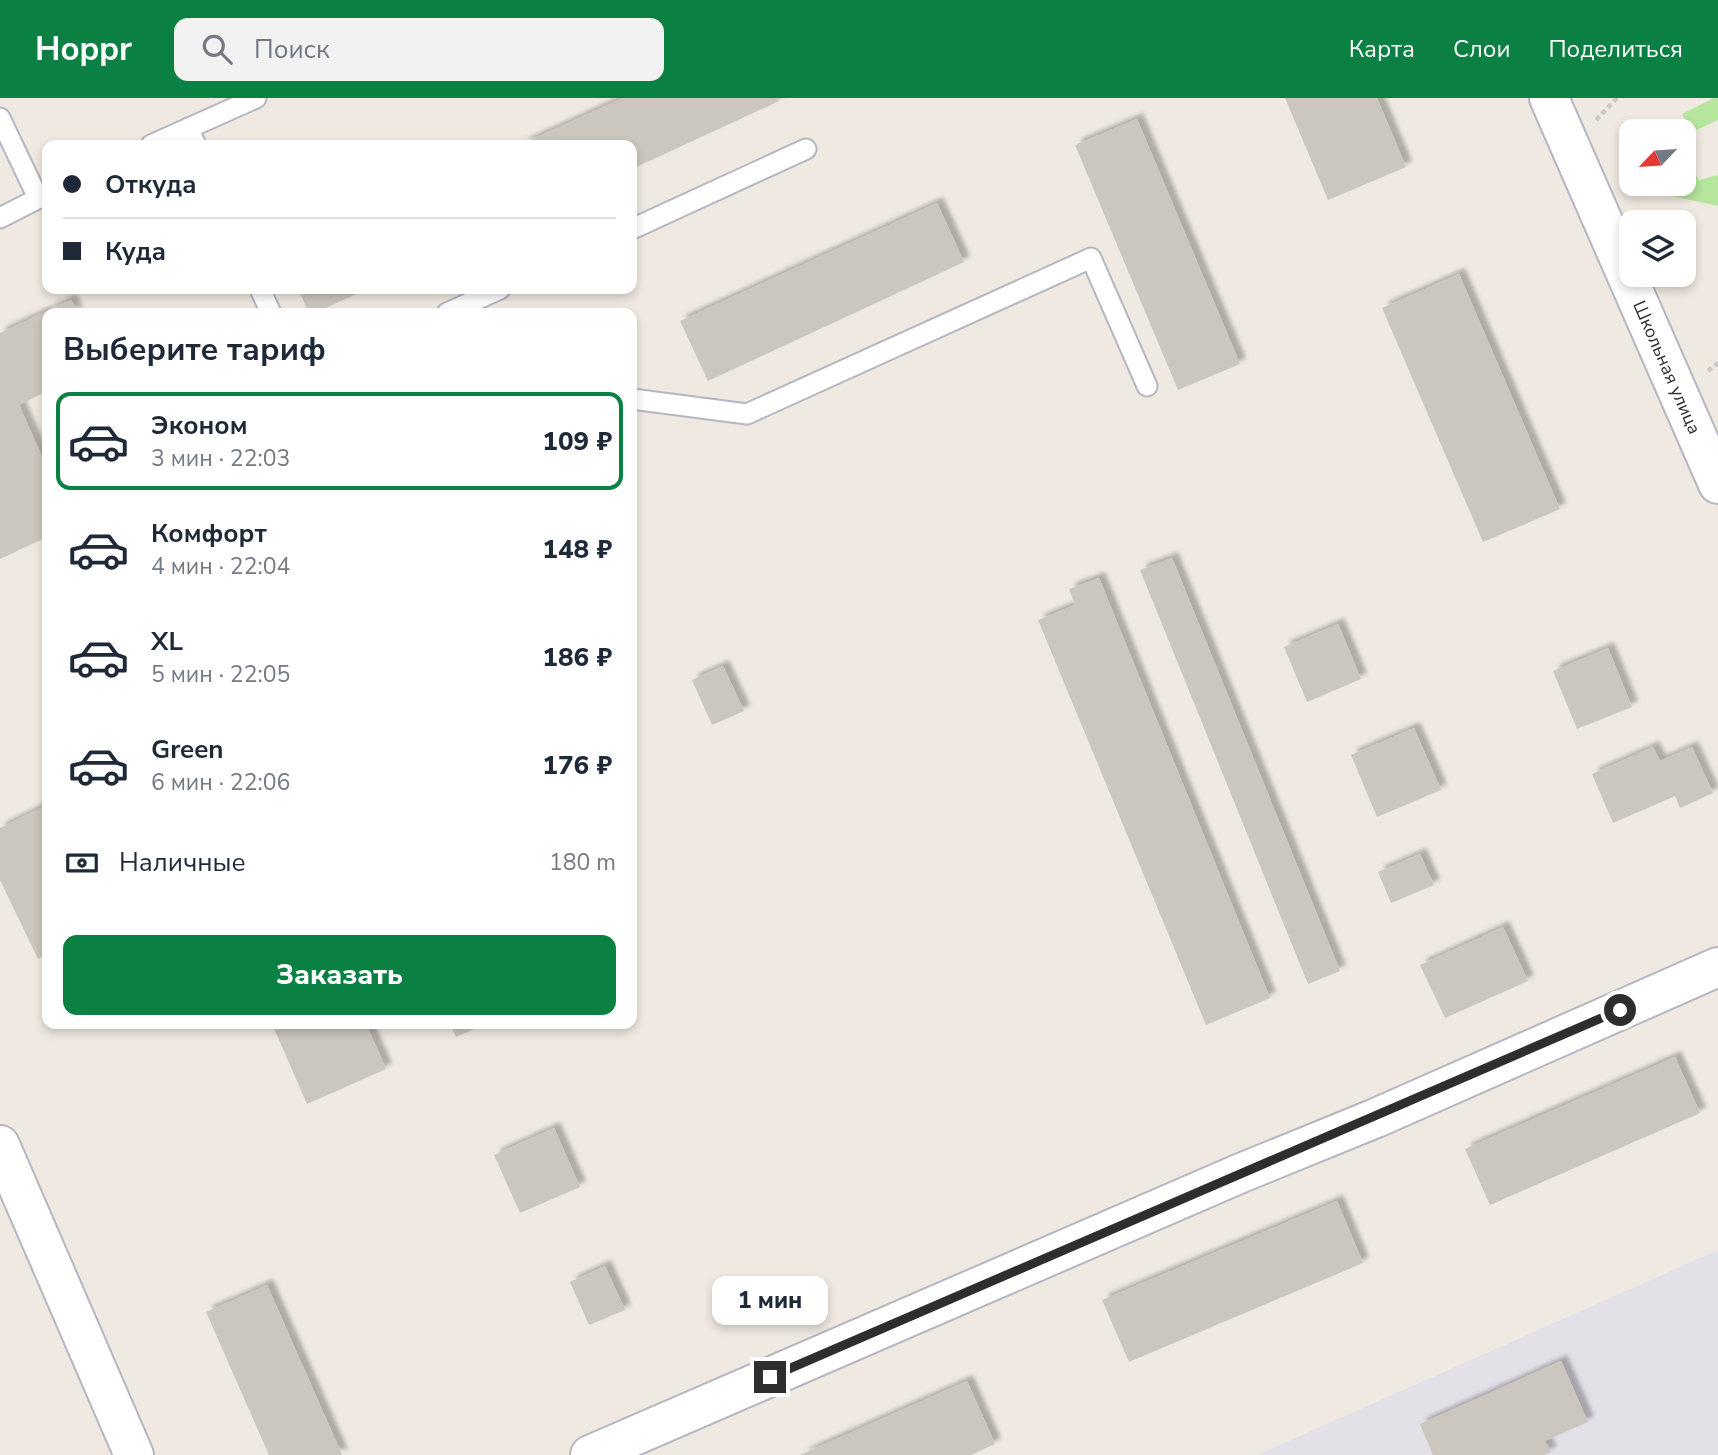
<!DOCTYPE html>
<html lang="ru">
<head>
<meta charset="utf-8">
<style>
	body { margin:0; font-family:"Nunito Sans",sans-serif; background:#f2f2f3; color:#1f2937; height:100vh; display:flex; flex-direction:column; font-size:26px; white-space:nowrap }
	* { box-sizing:border-box; margin:0 }
	p { font-size:23px; color:#747a83 }
	.icon { flex:none; width:38px; height:38px; fill:none; stroke:currentColor; stroke-width:2; stroke-linecap:round; stroke-linejoin:round }
	.map { position:relative; flex:1; overflow:hidden }
	.sheet { position:absolute; left:42px; top:210px; width:595px; height:721px; display:flex; flex-direction:column; background:#fff; border-radius:14px; box-shadow:0 4px 10px #0003 }
	.sheet>* { flex:none }
	.top-card { position:absolute; left:42px; top:42px; width:595px; height:154px; border-radius:14px; box-shadow:0 4px 10px #0003; display:grid; align-content:center; height:154px; padding:0 21px; background:#fff }
	.needle { width:46px; rotate:245deg }
	.tools { position:absolute; left:1619px; top:21px; display:grid; gap:14px }
	.tools a { display:grid; place-items:center; width:77px; height:77px; border-radius:14px; background:#fff; box-shadow:0 4px 10px #0003; font-size:35px }
	.end { position:absolute; width:32px; height:32px; margin:-16px; border:9px solid #2e2e2e; background:#fff; box-shadow:0 0 0 4px #fff }
	.from { border-radius:50% }
	.bubble { position:absolute; height:49px; border-radius:14px; background:#fff; box-shadow:0 4px 10px #0003; font-size:23px; font-weight:800; line-height:49px; text-align:center }
	.top-card b { display:flex; align-items:center; gap:24px; height:66px; font-size:26px }
	.top-card b+b { border-top:2px solid #e0e1e3 }
	.top-card i { width:18px; height:18px; background:#1f2937 }
	ul { padding:0; list-style:none }
	li { display:flex; align-items:center; gap:21px; height:98px; margin:0 14px 10px; padding:0 7px; border:4px solid transparent; border-radius:14px }
	li div { flex:1 }
	li b { display:block; font-size:26px }
	li em { font-style:normal; font-weight:800 }
	li.on { border-color:#0b8043 }
	li>.icon { width:63px; height:63px; stroke-width:1.5 }
	h2 { padding:0 21px; font-size:32px; line-height:84px }
	.pay { display:flex; align-items:center; gap:18px; height:77px; padding:0 21px; font-size:26px }
	.pay p { margin-inline-start:auto }
	.action { display:flex; gap:14px; margin-top:auto; padding:14px 21px }
	.action a { flex:1; height:80px; border-radius:14px; background:#0b8043; color:#fff; font-size:28px; font-weight:800; line-height:80px; text-align:center }
	header { display:flex; align-items:center; gap:42px; box-sizing:border-box; height:98px; padding:0 35px; background:#0b8043; color:#fff }
	header strong { font-size:33px }
	nav { display:flex; gap:38px; margin-inline-start:auto; font-size:24px }
	.search { width:490px; height:63px; background:#f2f2f3; display:flex; align-items:center; gap:18px; box-sizing:border-box; padding:0 24px; border-radius:14px; color:#747a83; font-size:26px }
	.map>svg:first-child { display:block }
</style>
</head>
<body>
<header>
<strong>Hoppr</strong>
<div class="search"><svg class="icon" aria-label="search" viewBox="0 0 24 24"><circle cx="10" cy="10" r="6"/><path d="M15 15l6 6"/></svg>Поиск</div>
<nav><a>Карта</a><a>Слои</a><a>Поделиться</a></nav>
</header>
<div class="map">
<svg width="1718" height="1357" viewBox="0 0 1718 1357">
	<defs>
		<filter id="shadow"><feDropShadow dx="6" dy="-6" stdDeviation="2" flood-color="#0004"/></filter>
	</defs>
	<rect width="100%" height="100%" fill="#efe9e1"/>
	<path fill="#e3e1e8" d="M1718,1152V1357H1257Z"/>
	<path fill="#b6e59e" d="M1714,0H1718V22L1692,34L1682,16Z
		M1686,61L1699,82L1718,77V108L1672,98L1677,86H1684Z"/>
	<path fill="#cbc7bf" filter="url(#shadow)" d="M623,0H778L779,3L632,71V47H520Z
		M1285,0H1377L1406,69L1328,102Z
		M1137,21L1240,266L1178,292L1075,47Z
		M937,105L964,164L708,283L680,223Z
		M1459,176L1560,411L1483,444L1382,210Z
		M298,191H368L314,215H309Z
		M71,202L77,215H47V293L19,307L47,370V439L0,461V235Z
		M1172,460L1340,873L1308,886L1140,472Z
		M1099,480L1270,900L1206,927L1038,522L1075,507L1069,491Z
		M1338,526L1361,581L1307,604L1284,549Z
		M1608,550L1632,609L1577,631L1553,573Z
		M723,568L744,613L712,627L692,582Z
		M1414,630L1441,692L1377,719L1351,657Z
		M1653,649L1660,663L1692,649L1713,695L1680,710L1675,698L1613,725L1592,676Z
		M47,707V856L38,861L0,782V730Z
		M1420,756L1434,787L1391,805L1378,774Z
		M1503,829L1528,883L1445,920L1420,867Z
		M272,926H366L386,971L307,1006Z
		M450,926H486L456,939Z
		M1675,959L1700,1015L1490,1107L1465,1051Z
		M554,1030L580,1089L520,1115L494,1057Z
		M1337,1103L1363,1165L1129,1264L1102,1202Z
		M605,1168L625,1212L589,1227L570,1184Z
		M267,1187L342,1357H269L206,1214Z
		M1561,1263L1588,1324L1545,1343L1551,1354L1544,1357H1433L1420,1326Z
		M967,1283L995,1346L971,1357H800Z"/>
	<g fill="none" stroke-linecap="round" stroke-linejoin="round">
		<defs>
			<path id="lane" d="M0,20L38,100
				M188,30L196,47
				M151,47L256,0
				M0,120L47,96
				M632,131L806,51
				M260,191L271,215
				M447,215L500,191
				M632,301L747,316L1091,160L1147,288"/>
			<g id="street">
				<path id="s1" d="M1549,0L1718,386"/>
				<path d="M0,1047L134,1357"/>
				<path d="M590,1357L1241,1075L1376,1020L1718,869"/>
			</g>
		</defs>
		<use href="#lane" stroke="#b4b7c1" stroke-width="23"/>
		<use href="#street" stroke="#b4b7c1" stroke-width="42"/>
		<path stroke="#c9c9c9" stroke-width="4.5" stroke-dasharray="5 3.5" stroke-linecap="butt" d="M1596,22L1617,0
			M1708,273L1718,265"/>
		<use href="#lane" stroke="#fff" stroke-width="19"/>
		<use href="#street" stroke="#fff" stroke-width="38"/>
	</g>
	<g fill="none" stroke-linecap="round" stroke-linejoin="round">
		<path stroke="#2e2e2e" stroke-width="9" d="M770,1279L1620,912"/>
	</g>
	<g text-anchor="middle" stroke-width="5" stroke-linejoin="round" paint-order="stroke">
		<g font-size="18" fill="#2e2e2e" stroke="#fff">
			<text dy="6" stroke="none"><textPath href="#s1" startOffset="294">Школьная улица</textPath></text>
		</g>
	</g>
</svg>
<div class="tools">
<a><svg class="needle" viewBox="-14 -14 28 28"><path d="M0-13l5 13h-10z" fill="#e53935"/><path d="M0 13l5-13h-10z" fill="#747a83"/></svg></a>
<a><svg class="icon" aria-label="layers" viewBox="0 0 24 24"><path d="M12 4l9 5-9 5-9-5zM3 14l9 5 9-5"/></svg></a>
</div>
<i class="end from" style="left:1620px;top:912px"></i>
<i class="end" style="left:770px;top:1279px"></i>
<div class="bubble" style="left:712px;top:1178px;width:116px">1 мин</div>
<div class="top-card">
<b><i class="from"></i>Откуда</b>
<b><i></i>Куда</b>
</div>
<section class="sheet">
<h2>Выберите тариф</h2>
<ul>
<li class="on"><svg class="icon" aria-label="car" viewBox="0 0 24 24"><path d="M5 17H2v-5l4-1 3-4h7l3 4 3 1v5h-3M9 17h6M6 11h13"/><circle cx="7" cy="17" r="2"/><circle cx="17" cy="17" r="2"/></svg><div><b>Эконом</b><p>3 мин · 22:03</p></div><em>109 ₽</em></li>
<li><svg class="icon" aria-label="car" viewBox="0 0 24 24"><path d="M5 17H2v-5l4-1 3-4h7l3 4 3 1v5h-3M9 17h6M6 11h13"/><circle cx="7" cy="17" r="2"/><circle cx="17" cy="17" r="2"/></svg><div><b>Комфорт</b><p>4 мин · 22:04</p></div><em>148 ₽</em></li>
<li><svg class="icon" aria-label="car" viewBox="0 0 24 24"><path d="M5 17H2v-5l4-1 3-4h7l3 4 3 1v5h-3M9 17h6M6 11h13"/><circle cx="7" cy="17" r="2"/><circle cx="17" cy="17" r="2"/></svg><div><b>XL</b><p>5 мин · 22:05</p></div><em>186 ₽</em></li>
<li><svg class="icon" aria-label="car" viewBox="0 0 24 24"><path d="M5 17H2v-5l4-1 3-4h7l3 4 3 1v5h-3M9 17h6M6 11h13"/><circle cx="7" cy="17" r="2"/><circle cx="17" cy="17" r="2"/></svg><div><b>Green</b><p>6 мин · 22:06</p></div><em>176 ₽</em></li>
</ul>
<div class="pay"><svg class="icon" aria-label="cash" viewBox="0 0 24 24"><path d="M3 7h18v10H3z"/><circle cx="12" cy="12" r="2"/></svg>Наличные<p>180 m</p></div>
<div class="action"><a>Заказать</a></div>
</section>
</div>
</body>
</html>
